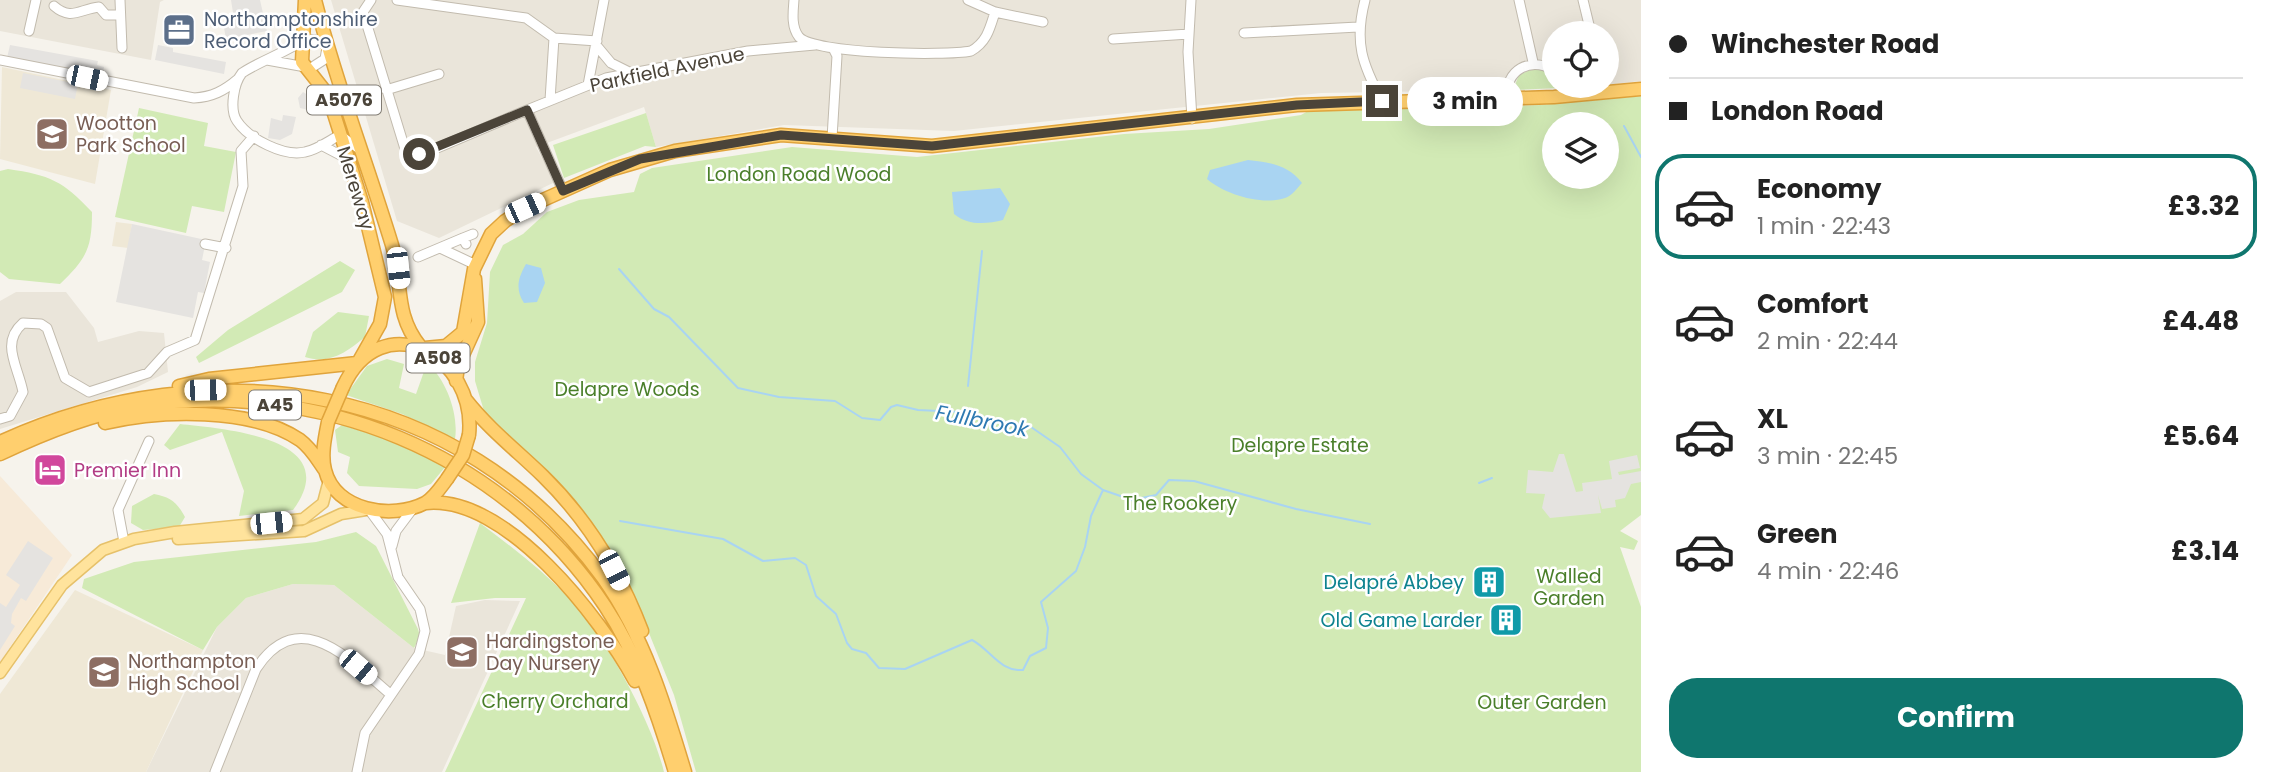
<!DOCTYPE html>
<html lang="en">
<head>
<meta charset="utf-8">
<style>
	body { margin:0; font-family:Poppins,sans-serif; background:#f2f2f2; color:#222; height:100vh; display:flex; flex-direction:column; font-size:26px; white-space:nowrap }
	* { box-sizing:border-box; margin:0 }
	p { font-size:23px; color:#767676 }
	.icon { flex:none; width:38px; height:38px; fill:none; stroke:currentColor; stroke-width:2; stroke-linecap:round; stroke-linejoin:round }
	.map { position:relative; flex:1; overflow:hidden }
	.details { display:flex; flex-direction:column; background:#fff; width:630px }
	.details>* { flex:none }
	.top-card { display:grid; align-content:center; height:154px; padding:0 28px; background:#fff }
	.tools { position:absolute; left:1542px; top:21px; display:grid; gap:14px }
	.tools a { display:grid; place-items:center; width:77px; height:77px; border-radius:50%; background:#fff; box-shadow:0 7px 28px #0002; font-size:35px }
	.end { position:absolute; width:32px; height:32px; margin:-16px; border:9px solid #4b4439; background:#fff; box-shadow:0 0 0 4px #fff }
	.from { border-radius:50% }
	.bubble { position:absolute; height:49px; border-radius:24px; background:#fff; box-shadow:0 7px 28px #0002; font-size:23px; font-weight:700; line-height:49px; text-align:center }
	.car { position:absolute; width:21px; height:42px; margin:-21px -10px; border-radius:9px; box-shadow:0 0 5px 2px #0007; background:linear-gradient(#fff 24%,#345 0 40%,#fff 0 76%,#345 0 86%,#fff 0) }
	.top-card b { display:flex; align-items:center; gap:24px; height:66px; font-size:26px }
	.top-card b+b { border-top:2px solid #e0e0e0 }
	.top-card i { width:18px; height:18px; background:#222 }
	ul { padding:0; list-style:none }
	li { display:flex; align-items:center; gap:21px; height:105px; margin:0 14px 10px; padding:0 14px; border:4px solid transparent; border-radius:28px }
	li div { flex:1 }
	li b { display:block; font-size:26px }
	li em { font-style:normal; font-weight:700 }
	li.on { border-color:#0f766e }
	li>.icon { width:63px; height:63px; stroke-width:1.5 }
	.cta { display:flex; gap:14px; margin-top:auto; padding:14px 28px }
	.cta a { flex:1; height:80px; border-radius:28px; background:#0f766e; color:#fff; font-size:28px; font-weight:700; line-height:80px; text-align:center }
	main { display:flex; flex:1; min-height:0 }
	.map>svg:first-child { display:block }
</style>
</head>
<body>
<main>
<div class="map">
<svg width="1641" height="772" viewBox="0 0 1641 772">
	<rect width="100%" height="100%" fill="#f6f3ec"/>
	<path fill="#eae5da" d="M0,0H164L160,2L151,60L0,31Z
		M331,0H1641V81L1607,85L1606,33H1554V63L1543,59L1522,62L1513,67L1502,90L1321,93L954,131L784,125L656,147L644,107L536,147L555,182L439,238L397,221Z
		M16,292H66L94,328L98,342L139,331L164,333L168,372L137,387L0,429V301Z
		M293,584L334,585L414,648L445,655L456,606L485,600L520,601L442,772H146L217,627L246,598Z"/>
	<path fill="#f7ead8" d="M0,476L72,555L0,662Z"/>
	<path fill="#efe8d6" d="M2,67L111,90L95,184L0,159Z
		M116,222L132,224L128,248L112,246Z
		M75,590L203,650L146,772H0V694Z"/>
	<path fill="#d2eab5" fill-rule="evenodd" d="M1534,68L1548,72L1554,78V86L1560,88L1513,90L1519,75Z
		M1641,96V515L1620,531L1638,541L1634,550L1620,547L1641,607V772H696L674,695L632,591L602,541L484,411L475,381V362L487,323L490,272L503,245L523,234L547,212L579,200L634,192L640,174L652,168L792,147L917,157L1124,134L1209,129L1301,115L1308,111L1541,105ZM1554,124H1606V177H1554Z
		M139,108L208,123L204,146L236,152L224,212L192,206L186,233L115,217Z
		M646,113L656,147L645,146L564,178L553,145Z
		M8,169C50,175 63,181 92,212C92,249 86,259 60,284L9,279L0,272V171Z
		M340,261L355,270L342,292L199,363L196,357L228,330Z
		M338,312L369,316L365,337C347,352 329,365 305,357L313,332Z
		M387,359L404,364L399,388L416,394L427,363C446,379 459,414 455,439L402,414L346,395L367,366Z
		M180,424C226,429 346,438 293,510L239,516L244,491L222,432L170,450L164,445Z
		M342,425L403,444L446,466L431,484L417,489L359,486L347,473L350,457L338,452L335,430Z
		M154,494C170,497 177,502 185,517L179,527L143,530L131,523L132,506Z
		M480,523C512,547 543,571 570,599C606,637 652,722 664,772H445L526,598H495L451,603Z
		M356,532L376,546L418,629L420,636L414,648L334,585L293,584L246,598L217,627L203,650L82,588L84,579L134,562L316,542Z"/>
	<path fill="#e5e3e0" d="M231,0H260L267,31L226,39L223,22L234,19Z
		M10,45L98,61L97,65L104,67L102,77L7,58Z
		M158,45L173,48V52L226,62L224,74L155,60Z
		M23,73L78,84L75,99L20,88Z
		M303,92L316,100L317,112L300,108L298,98Z
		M283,115L296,117L292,134L280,140L268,138L271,118L282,121Z
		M132,224L206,240L202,260L210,262L204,293L198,292L193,318L116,302Z
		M1559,454H1564L1576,492L1583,491L1582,483L1612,479L1609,461L1637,455L1640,468L1618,472L1619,475L1641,471V482L1631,484L1625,498L1615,500L1616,507L1602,509L1598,495L1601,513L1550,518L1542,508L1545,494L1526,493L1528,470L1553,472Z
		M28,541L53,558L26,601L21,598L12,614L11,623L15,626L0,650V603L6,607L20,585L6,575Z"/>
	<path fill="#a9d4f2" d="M1248,160C1269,162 1289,165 1302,183C1297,188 1292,196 1285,198C1262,206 1224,194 1207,179L1210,170Z
		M1000,188L1010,204L1003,220C987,224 968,226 954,214L952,192Z
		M526,264L541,268L545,283L537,302L524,303C515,289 518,278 526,264Z"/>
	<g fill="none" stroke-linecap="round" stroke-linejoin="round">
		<path stroke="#a9d4f2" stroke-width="2" d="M1624,126L1641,157
			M619,269L654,309L669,317L738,388L779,397L835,401L862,418L880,420L891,407L897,405L918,410L961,412L1031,427L1060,447L1081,474L1103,490L1132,500L1156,495L1169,480L1194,481L1296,509L1370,524
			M968,386L982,251
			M1479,483L1492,478
			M620,521L723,539L763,561L795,558L806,565L816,596L836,614L847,643L852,649L866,653L879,668L905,669L972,640C991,650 1000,672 1023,670L1030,656L1046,648L1048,628L1041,602L1076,571L1085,547L1091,516L1103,490"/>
		<defs>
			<path id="minor" d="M120,0L122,48
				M371,0L363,12L405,149L423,154L527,110
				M397,0L526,18L554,38L597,41
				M794,0C793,12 791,27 799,37C814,54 946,56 971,51C987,42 990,28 995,12
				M968,0L995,12L1043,22
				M1191,0L1188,52L1192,119
				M1365,0C1354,42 1362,64 1382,101
				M1519,0L1533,62
				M1583,0L1591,33
				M54,6C71,21 80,9 99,7L106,15H119
				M29,31L36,0
				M1244,33L1358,27
				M1113,39L1189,34
				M596,45L611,63L629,72
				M0,60L194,98C212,97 224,91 238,79
				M267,60L311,68L325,59L327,47L320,40L305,39C285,53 262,60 242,73C234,83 229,109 237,121C249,139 284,157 305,152C317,150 330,140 340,135L359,149
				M588,85L604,0
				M386,90L439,74
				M1507,99C1505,69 1530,57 1554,70
				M550,100L554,38
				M832,138L837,56L834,50
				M321,145L342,156L347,164
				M563,191L527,110L606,78L748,51L815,45
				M205,244L226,248
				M466,244L463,238L473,234
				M440,248L476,265
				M418,257L463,238
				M0,419L10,416L23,392C18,366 0,343 23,323L41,324L47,328L65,378L89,392L148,373L167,352L195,340L243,186L241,151L254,136
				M124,542L118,510L149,441
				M392,546L396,531L414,507
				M215,772L256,669C299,603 350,660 390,694
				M357,772L365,733L419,654L425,631L420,609L398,577L387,534L370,511"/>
			<path id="major" d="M178,539L304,531L341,514L366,510
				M0,673L62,585L103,550L134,539L175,532L303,519L323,503L329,480"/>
			<path id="highway" d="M305,0L302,62L328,95L362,202L385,297L380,324L359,361
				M315,0C336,83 367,163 392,245C403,283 394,314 420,346
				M425,348L446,346L463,332L474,269L491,234L505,221L525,208L610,170L675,151L781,135L932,146L1297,105L1554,97L1641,89
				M456,381L458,366L478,322L475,279
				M179,386L209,379L357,363
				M343,387C382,303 477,356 469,435
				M466,400C489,429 516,450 543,476C587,519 620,573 642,631
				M328,422C325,437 321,455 325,470C335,511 392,520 425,503C434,498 441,487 447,479
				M105,423C161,410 251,407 300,440C311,448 317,459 324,469
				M0,442C211,345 461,383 603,578C644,636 665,705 685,772
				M0,454C42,434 88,415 135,407C316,377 503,453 605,606C638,656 658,715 675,772
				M426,503C506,495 600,617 635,681"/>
		</defs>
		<use href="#minor" stroke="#c2bbae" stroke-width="11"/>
		<use href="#major" stroke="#e6c16a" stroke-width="13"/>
		<use href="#highway" stroke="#e0a43c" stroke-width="15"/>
		<use href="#minor" stroke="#fff" stroke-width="9"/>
		<use href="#major" stroke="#ffe39c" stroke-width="10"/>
		<use href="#highway" stroke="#ffcf6e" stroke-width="12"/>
		<defs>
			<path id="highway-bridge" d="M328,422L343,387
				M447,479L463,455L469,435"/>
		</defs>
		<use href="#highway-bridge" stroke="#e0a43c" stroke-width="15" stroke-linecap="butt"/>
		<use href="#highway-bridge" stroke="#ffcf6e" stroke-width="12"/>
	</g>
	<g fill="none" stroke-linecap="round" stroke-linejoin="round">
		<path stroke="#4b4439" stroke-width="9" d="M419,154L527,110L563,191L640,159L781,135L932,146L1297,105L1382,101"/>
	</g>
	<defs>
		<symbol id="office-square" viewBox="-11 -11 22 22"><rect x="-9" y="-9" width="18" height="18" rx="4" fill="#5c6f8a" stroke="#fff"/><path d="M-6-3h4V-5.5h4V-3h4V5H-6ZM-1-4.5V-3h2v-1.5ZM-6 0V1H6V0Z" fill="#fff"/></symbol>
		<symbol id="school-square" viewBox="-11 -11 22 22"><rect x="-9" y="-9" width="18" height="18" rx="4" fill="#8d6e63" stroke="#fff"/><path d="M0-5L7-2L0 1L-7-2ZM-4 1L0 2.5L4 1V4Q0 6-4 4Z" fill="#fff"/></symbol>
		<symbol id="hotel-square" viewBox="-11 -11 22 22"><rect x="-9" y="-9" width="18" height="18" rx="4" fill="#d1479c" stroke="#fff"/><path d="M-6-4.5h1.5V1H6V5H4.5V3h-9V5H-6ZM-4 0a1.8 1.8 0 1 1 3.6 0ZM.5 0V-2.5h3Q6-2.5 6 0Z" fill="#fff"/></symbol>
		<symbol id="building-square" viewBox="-11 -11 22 22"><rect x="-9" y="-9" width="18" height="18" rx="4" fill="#0f9aa8" stroke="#fff"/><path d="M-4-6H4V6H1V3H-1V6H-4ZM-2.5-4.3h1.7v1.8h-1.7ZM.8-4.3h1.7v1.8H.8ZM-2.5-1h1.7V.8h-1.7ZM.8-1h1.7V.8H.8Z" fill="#fff"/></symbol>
	</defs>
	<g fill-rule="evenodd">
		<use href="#office-square" x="160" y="11" width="38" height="38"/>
		<use href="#school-square" x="33" y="115" width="38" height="38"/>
		<use href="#hotel-square" x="31" y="451" width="38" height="38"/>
		<use href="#building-square" x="1470" y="563" width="38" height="38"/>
		<use href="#building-square" x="1487" y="601" width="38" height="38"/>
		<use href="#school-square" x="443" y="633" width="38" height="38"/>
		<use href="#school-square" x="85" y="653" width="38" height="38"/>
	</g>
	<g text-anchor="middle" stroke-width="5" stroke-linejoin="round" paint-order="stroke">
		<g fill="#fff" stroke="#817c74" stroke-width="2">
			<rect x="307" y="85.5" width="74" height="29" rx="5"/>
			<rect x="406.5" y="343.5" width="63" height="29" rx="5"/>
			<rect x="249" y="390.5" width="52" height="29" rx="5"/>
		</g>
		<g font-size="18" font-weight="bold" fill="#4b4439">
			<text x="344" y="106">A5076</text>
			<text x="438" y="364">A508</text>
			<text x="275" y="411">A45</text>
		</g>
		<g font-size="19" fill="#4e5e75" stroke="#fff" text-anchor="start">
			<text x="204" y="26">Northamptonshire<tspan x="204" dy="22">Record Office</tspan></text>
		</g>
		<g font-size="19" fill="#4b4439" stroke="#fff">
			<text transform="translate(667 69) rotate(-12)" y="7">Parkfield Avenue</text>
			<text transform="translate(356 188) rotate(73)" y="7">Mereway</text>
		</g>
		<g font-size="19" fill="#785e54" stroke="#fff" text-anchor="start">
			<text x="76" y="130">Wootton<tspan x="76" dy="22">Park School</tspan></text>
			<text x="486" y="648">Hardingstone<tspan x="486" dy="22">Day Nursery</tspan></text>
			<text x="128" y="668">Northampton<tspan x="128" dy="22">High School</tspan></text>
		</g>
		<g font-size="19" fill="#4a7f2a" stroke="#fff">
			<text x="799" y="181">London Road Wood</text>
			<text x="627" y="396">Delapre Woods</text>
			<text x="1300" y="452">Delapre Estate</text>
			<text x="1180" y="510">The Rookery</text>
			<text x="1569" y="583">Walled<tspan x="1569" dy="22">Garden</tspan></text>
			<text x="555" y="708">Cherry Orchard</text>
			<text x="1542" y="709">Outer Garden</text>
		</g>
		<g font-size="19" fill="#b23c85" stroke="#fff" text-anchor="start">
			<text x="74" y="477">Premier Inn</text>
		</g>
		<g font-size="19" fill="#0d838f" stroke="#fff" text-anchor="end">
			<text x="1464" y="589">Delapré Abbey</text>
			<text x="1482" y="627">Old Game Larder</text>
		</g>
		<g font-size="21" font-style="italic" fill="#2e7ab2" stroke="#fff">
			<text transform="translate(982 421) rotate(11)" y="7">Fullbrook</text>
		</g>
	</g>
</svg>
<div class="tools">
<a><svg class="icon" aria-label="locate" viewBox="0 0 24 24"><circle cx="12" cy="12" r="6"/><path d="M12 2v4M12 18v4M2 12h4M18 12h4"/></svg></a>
<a><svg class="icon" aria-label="layers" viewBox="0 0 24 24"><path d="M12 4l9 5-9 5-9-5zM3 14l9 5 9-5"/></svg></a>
</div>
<i class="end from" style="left:419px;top:154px"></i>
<i class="end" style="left:1382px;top:101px"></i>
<div class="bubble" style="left:1407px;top:77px;width:116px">3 min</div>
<i class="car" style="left:87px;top:78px;rotate:102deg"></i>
<i class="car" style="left:525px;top:208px;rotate:66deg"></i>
<i class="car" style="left:398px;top:268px;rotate:174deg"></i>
<i class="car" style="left:205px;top:390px;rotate:89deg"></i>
<i class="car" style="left:271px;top:523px;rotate:84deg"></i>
<i class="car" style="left:614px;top:570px;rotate:153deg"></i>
<i class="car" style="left:358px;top:667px;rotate:130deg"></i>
</div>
<section class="details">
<div class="top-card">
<b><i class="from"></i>Winchester Road</b>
<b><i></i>London Road</b>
</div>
<ul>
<li class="on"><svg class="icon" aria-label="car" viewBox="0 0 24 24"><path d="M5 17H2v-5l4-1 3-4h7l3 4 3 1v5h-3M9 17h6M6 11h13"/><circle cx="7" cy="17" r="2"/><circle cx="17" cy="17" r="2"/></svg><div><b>Economy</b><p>1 min · 22:43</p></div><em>£3.32</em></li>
<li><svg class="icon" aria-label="car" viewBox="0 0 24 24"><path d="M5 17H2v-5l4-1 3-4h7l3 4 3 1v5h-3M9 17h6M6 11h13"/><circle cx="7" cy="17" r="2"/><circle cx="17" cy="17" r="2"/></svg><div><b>Comfort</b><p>2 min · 22:44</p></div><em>£4.48</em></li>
<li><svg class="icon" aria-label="car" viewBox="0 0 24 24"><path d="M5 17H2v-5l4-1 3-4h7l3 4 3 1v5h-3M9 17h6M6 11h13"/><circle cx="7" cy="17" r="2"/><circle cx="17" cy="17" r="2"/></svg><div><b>XL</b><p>3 min · 22:45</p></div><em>£5.64</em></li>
<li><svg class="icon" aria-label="car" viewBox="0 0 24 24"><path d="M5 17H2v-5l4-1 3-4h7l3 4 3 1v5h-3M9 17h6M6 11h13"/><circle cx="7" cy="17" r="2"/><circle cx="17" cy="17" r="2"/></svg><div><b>Green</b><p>4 min · 22:46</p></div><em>£3.14</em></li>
</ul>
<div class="cta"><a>Confirm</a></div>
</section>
</main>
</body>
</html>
